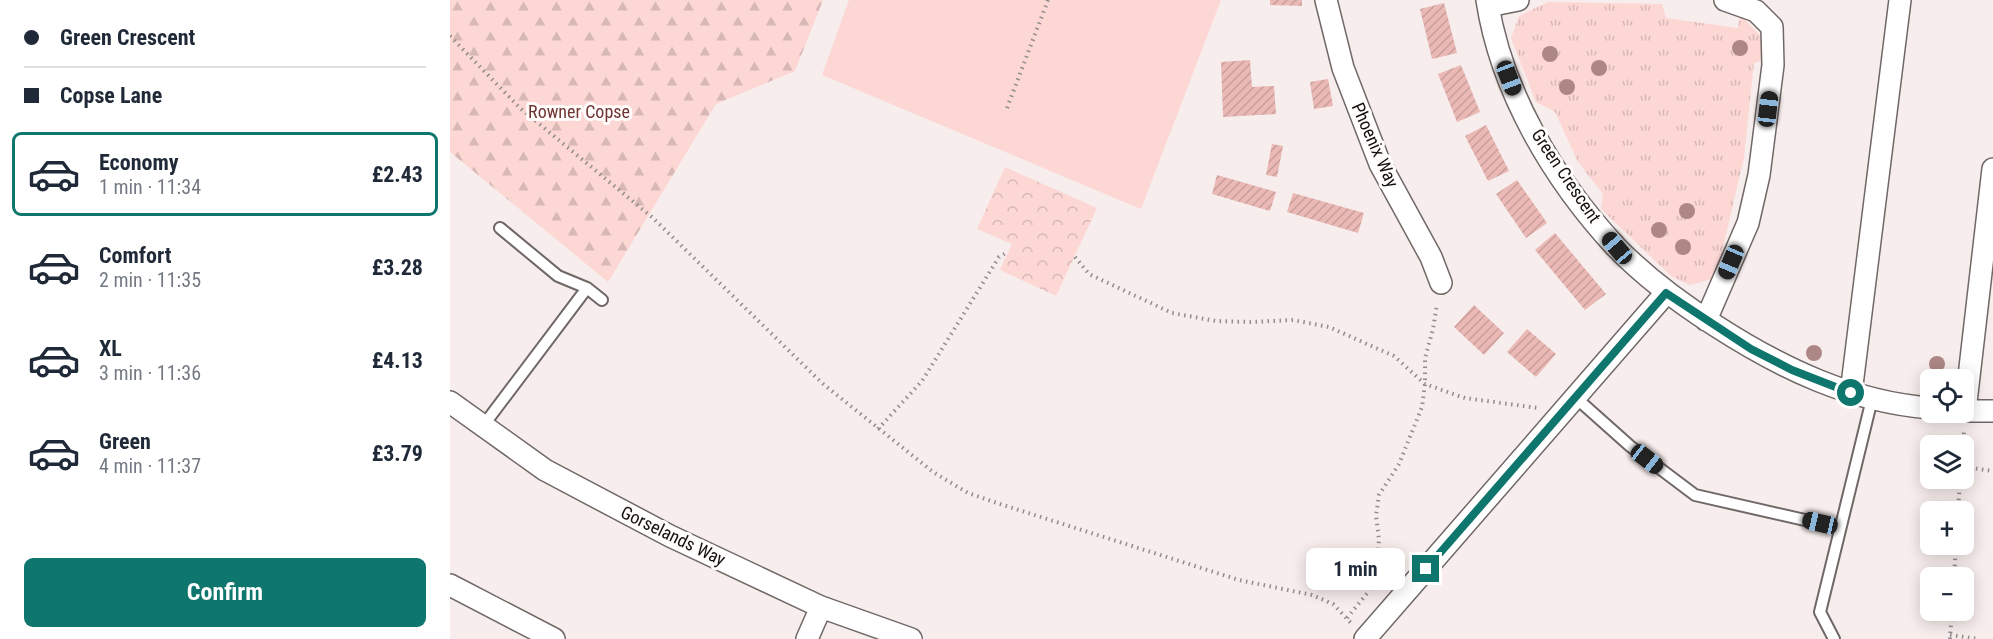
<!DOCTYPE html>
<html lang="en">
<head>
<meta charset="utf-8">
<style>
	body { margin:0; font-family:"Roboto Condensed",sans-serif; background:#f2f2f3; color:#1f2937; height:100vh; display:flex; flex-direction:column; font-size:22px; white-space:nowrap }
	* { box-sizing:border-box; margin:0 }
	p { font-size:20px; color:#747a83 }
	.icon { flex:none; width:33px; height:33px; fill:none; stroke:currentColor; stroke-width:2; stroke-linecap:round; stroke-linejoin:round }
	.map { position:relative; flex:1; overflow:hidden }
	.details { display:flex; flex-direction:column; background:#fff; width:450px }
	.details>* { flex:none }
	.guide { display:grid; align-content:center; height:132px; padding:0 24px; background:#fff }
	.buttons { position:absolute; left:1470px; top:369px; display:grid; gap:12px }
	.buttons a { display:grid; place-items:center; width:54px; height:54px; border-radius:9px; background:#fff; box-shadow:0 3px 15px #0003; font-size:30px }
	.end { position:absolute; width:27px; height:27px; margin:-14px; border:8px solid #0f766e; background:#fff; box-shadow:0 0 0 3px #fff }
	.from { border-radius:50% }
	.bubble { position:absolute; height:42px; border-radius:9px; background:#fff; box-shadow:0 3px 15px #0003; font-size:20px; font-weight:700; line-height:42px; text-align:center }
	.car { position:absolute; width:18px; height:36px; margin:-18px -9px; border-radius:8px; box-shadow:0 0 4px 2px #0007; background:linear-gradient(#222 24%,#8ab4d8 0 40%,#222 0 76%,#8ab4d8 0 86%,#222 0) }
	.guide b { display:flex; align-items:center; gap:21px; height:57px; font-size:22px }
	.guide b+b { border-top:2px solid #e0e1e3 }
	.guide i { width:15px; height:15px; background:#1f2937 }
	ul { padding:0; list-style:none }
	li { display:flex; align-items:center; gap:18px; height:84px; margin:0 12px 9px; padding:0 12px; border:3px solid transparent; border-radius:9px }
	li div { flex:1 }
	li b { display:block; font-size:22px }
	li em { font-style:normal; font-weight:700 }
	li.on { border-color:#0f766e }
	li>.icon { width:54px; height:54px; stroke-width:1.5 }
	.cta { display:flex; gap:12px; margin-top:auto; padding:12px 24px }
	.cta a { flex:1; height:69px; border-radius:9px; background:#0f766e; color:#fff; font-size:24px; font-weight:700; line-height:69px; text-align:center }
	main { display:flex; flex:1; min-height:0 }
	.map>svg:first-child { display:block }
</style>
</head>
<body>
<main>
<section class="details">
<div class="guide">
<b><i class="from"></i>Green Crescent</b>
<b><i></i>Copse Lane</b>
</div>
<ul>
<li class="on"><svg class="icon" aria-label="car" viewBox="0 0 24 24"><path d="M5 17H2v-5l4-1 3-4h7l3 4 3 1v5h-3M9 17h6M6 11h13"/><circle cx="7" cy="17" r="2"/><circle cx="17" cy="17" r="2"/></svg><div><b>Economy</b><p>1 min · 11:34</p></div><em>£2.43</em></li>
<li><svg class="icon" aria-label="car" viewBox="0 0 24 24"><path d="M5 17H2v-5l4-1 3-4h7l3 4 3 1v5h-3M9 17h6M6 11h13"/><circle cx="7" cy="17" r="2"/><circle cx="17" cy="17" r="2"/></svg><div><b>Comfort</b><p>2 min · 11:35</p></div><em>£3.28</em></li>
<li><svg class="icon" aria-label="car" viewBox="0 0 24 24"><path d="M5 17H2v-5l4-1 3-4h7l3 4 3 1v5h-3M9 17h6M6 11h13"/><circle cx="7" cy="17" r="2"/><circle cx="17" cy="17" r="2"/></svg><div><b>XL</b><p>3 min · 11:36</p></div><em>£4.13</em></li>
<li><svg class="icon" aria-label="car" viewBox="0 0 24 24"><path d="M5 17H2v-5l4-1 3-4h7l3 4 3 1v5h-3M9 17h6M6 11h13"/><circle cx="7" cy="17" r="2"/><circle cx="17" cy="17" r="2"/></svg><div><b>Green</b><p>4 min · 11:37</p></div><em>£3.79</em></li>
</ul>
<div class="cta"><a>Confirm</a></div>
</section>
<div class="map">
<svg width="1543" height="639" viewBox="0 0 1543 639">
	<defs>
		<pattern id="grass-tufts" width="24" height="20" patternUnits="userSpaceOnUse" patternTransform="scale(1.5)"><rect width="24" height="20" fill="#fcd7d4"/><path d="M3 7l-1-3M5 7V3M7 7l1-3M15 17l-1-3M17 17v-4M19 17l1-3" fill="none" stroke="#d7b8b5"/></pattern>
		<pattern id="forest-firs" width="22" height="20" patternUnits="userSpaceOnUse" patternTransform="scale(1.5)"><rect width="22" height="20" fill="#fcd7d4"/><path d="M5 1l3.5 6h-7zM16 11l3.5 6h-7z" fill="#d7b8b5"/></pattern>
		<pattern id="park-crowns" width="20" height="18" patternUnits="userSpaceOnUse" patternTransform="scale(1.5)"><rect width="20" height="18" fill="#fcd7d4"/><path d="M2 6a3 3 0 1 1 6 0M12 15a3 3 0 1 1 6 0" fill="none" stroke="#d7b8b5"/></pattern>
		<pattern id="building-hatch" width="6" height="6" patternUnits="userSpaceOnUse" patternTransform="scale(1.5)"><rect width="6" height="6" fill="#eab9b5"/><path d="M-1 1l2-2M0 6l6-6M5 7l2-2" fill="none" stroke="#c89e9b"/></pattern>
	</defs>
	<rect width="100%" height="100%" fill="#f7edec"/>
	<path fill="url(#grass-tufts)" d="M1098,2L1212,4L1216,18L1288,28L1290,15L1311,36L1315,59L1304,63L1294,157L1272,252L1276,259L1262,279L1240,285L1221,276L1151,209L1153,194L1128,162L1105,112L1086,102L1061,38L1069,16Z"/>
	<path fill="url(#forest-firs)" d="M0,0H373L345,71L266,104L158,282L0,152Z"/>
	<path fill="url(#park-crowns)" d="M555,167L647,208L606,296L550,270L562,244L527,229Z"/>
	<path fill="#fcd7d4" d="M399,0H771L691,209L372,75Z"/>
	<path fill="url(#building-hatch)" d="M820,0H852V6L820,5Z
		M994,3L1007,53L982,59L970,9Z
		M800,60L802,87L824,86L826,114L773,117L771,62Z
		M1011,65L1030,112L1007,122L988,74Z
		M878,79L883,106L864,109L860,82Z
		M1036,125L1059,171L1038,181L1015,136Z
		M822,144L833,146L827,177L816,175Z
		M767,175L826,192L820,211L762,194Z
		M1067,180L1097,223L1076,238L1046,194Z
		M843,193L914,213L908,233L837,212Z
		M1105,233L1156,294L1135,310L1085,250Z
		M1024,305L1054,333L1034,355L1004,327Z
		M1077,329L1106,354L1086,377L1057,352Z"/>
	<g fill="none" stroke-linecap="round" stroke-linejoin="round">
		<defs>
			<path id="lane" d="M50,228L108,276L137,288L152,300
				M1125,397L1180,446L1245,495L1390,528
				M33,426L137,288
				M1384,639L1370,612L1422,399"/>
			<path id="street" d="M876,0L893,68L930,164L981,257L991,283
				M1037,0C1051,92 1104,180 1166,247C1196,278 1230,303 1266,326C1331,368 1402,402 1480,408
				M1038,6L1068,0
				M1256,320L1298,223L1309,175L1323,65L1322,27L1306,11L1275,0
				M1401,393L1450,0
				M0,402L95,470L220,536L371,607L461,639
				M1514,411H1543
				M1515,411L1543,169
				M0,585L104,639
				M357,639L371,607
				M915,639L1216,293"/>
		</defs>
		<use href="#lane" stroke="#706867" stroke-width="14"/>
		<use href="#street" stroke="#706867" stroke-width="24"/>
		<path stroke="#938c8c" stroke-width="4" stroke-dasharray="1.5 4.5" stroke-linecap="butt" d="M0,36L70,108L203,218L372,383L483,472L518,493L550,504L789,580L862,595L883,604L902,624
			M557,108L598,0
			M625,257L639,274L722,313L766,321L800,322L843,320L879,327L944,356L975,384L1015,398L1088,408
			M428,429L472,381L549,257L558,252
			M1513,446L1514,431
			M1514,467L1543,471
			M1508,512L1510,478
			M1504,578L1506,544
			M897,618L919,591L927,565L929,539L926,516L929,495L949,464L972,407L975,384V358L983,329L987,304
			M1500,635L1529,639
			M1500,639L1502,610"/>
		<use href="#lane" stroke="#fff" stroke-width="10"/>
		<use href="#street" stroke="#fff" stroke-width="21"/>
	</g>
	<g fill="#ad8786">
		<circle cx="1290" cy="48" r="8"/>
		<circle cx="1100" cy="54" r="8"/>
		<circle cx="1149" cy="68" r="8"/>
		<circle cx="1117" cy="87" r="8"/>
		<circle cx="1237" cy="211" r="8"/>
		<circle cx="1209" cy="230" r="8"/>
		<circle cx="1233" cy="247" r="8"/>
		<circle cx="1364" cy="353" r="8"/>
		<circle cx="1487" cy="364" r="8"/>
	</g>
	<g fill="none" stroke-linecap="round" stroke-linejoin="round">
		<path stroke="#0f766e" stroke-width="8" d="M976,569L1216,293L1301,349L1342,370L1401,393"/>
	</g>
	<g text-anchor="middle" stroke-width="6" stroke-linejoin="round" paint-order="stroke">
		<g font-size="18" fill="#713432" stroke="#fffdfc">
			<text x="129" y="118">Rowner Copse</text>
		</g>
		<g font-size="18" fill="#131010" stroke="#fffdfc">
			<text transform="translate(925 145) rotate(66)" y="6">Phoenix Way</text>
			<text transform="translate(1116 176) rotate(56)" y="6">Green Crescent</text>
			<text transform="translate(223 536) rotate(26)" y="6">Gorselands Way</text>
		</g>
	</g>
</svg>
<div class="buttons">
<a><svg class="icon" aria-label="locate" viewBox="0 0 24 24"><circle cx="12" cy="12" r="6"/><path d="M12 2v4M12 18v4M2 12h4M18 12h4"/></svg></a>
<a><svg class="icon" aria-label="layers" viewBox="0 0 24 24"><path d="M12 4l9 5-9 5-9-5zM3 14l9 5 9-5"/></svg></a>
<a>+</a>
<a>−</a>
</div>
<i class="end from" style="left:1401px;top:393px"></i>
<i class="end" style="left:976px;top:569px"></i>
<div class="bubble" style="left:856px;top:548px;width:99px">1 min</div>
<i class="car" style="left:1059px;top:78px;rotate:159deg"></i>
<i class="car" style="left:1318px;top:109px;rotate:7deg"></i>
<i class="car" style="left:1167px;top:248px;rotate:320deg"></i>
<i class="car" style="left:1281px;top:262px;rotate:203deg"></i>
<i class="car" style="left:1197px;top:459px;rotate:128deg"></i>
<i class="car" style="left:1370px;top:523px;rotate:283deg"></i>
</div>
</main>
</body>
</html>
